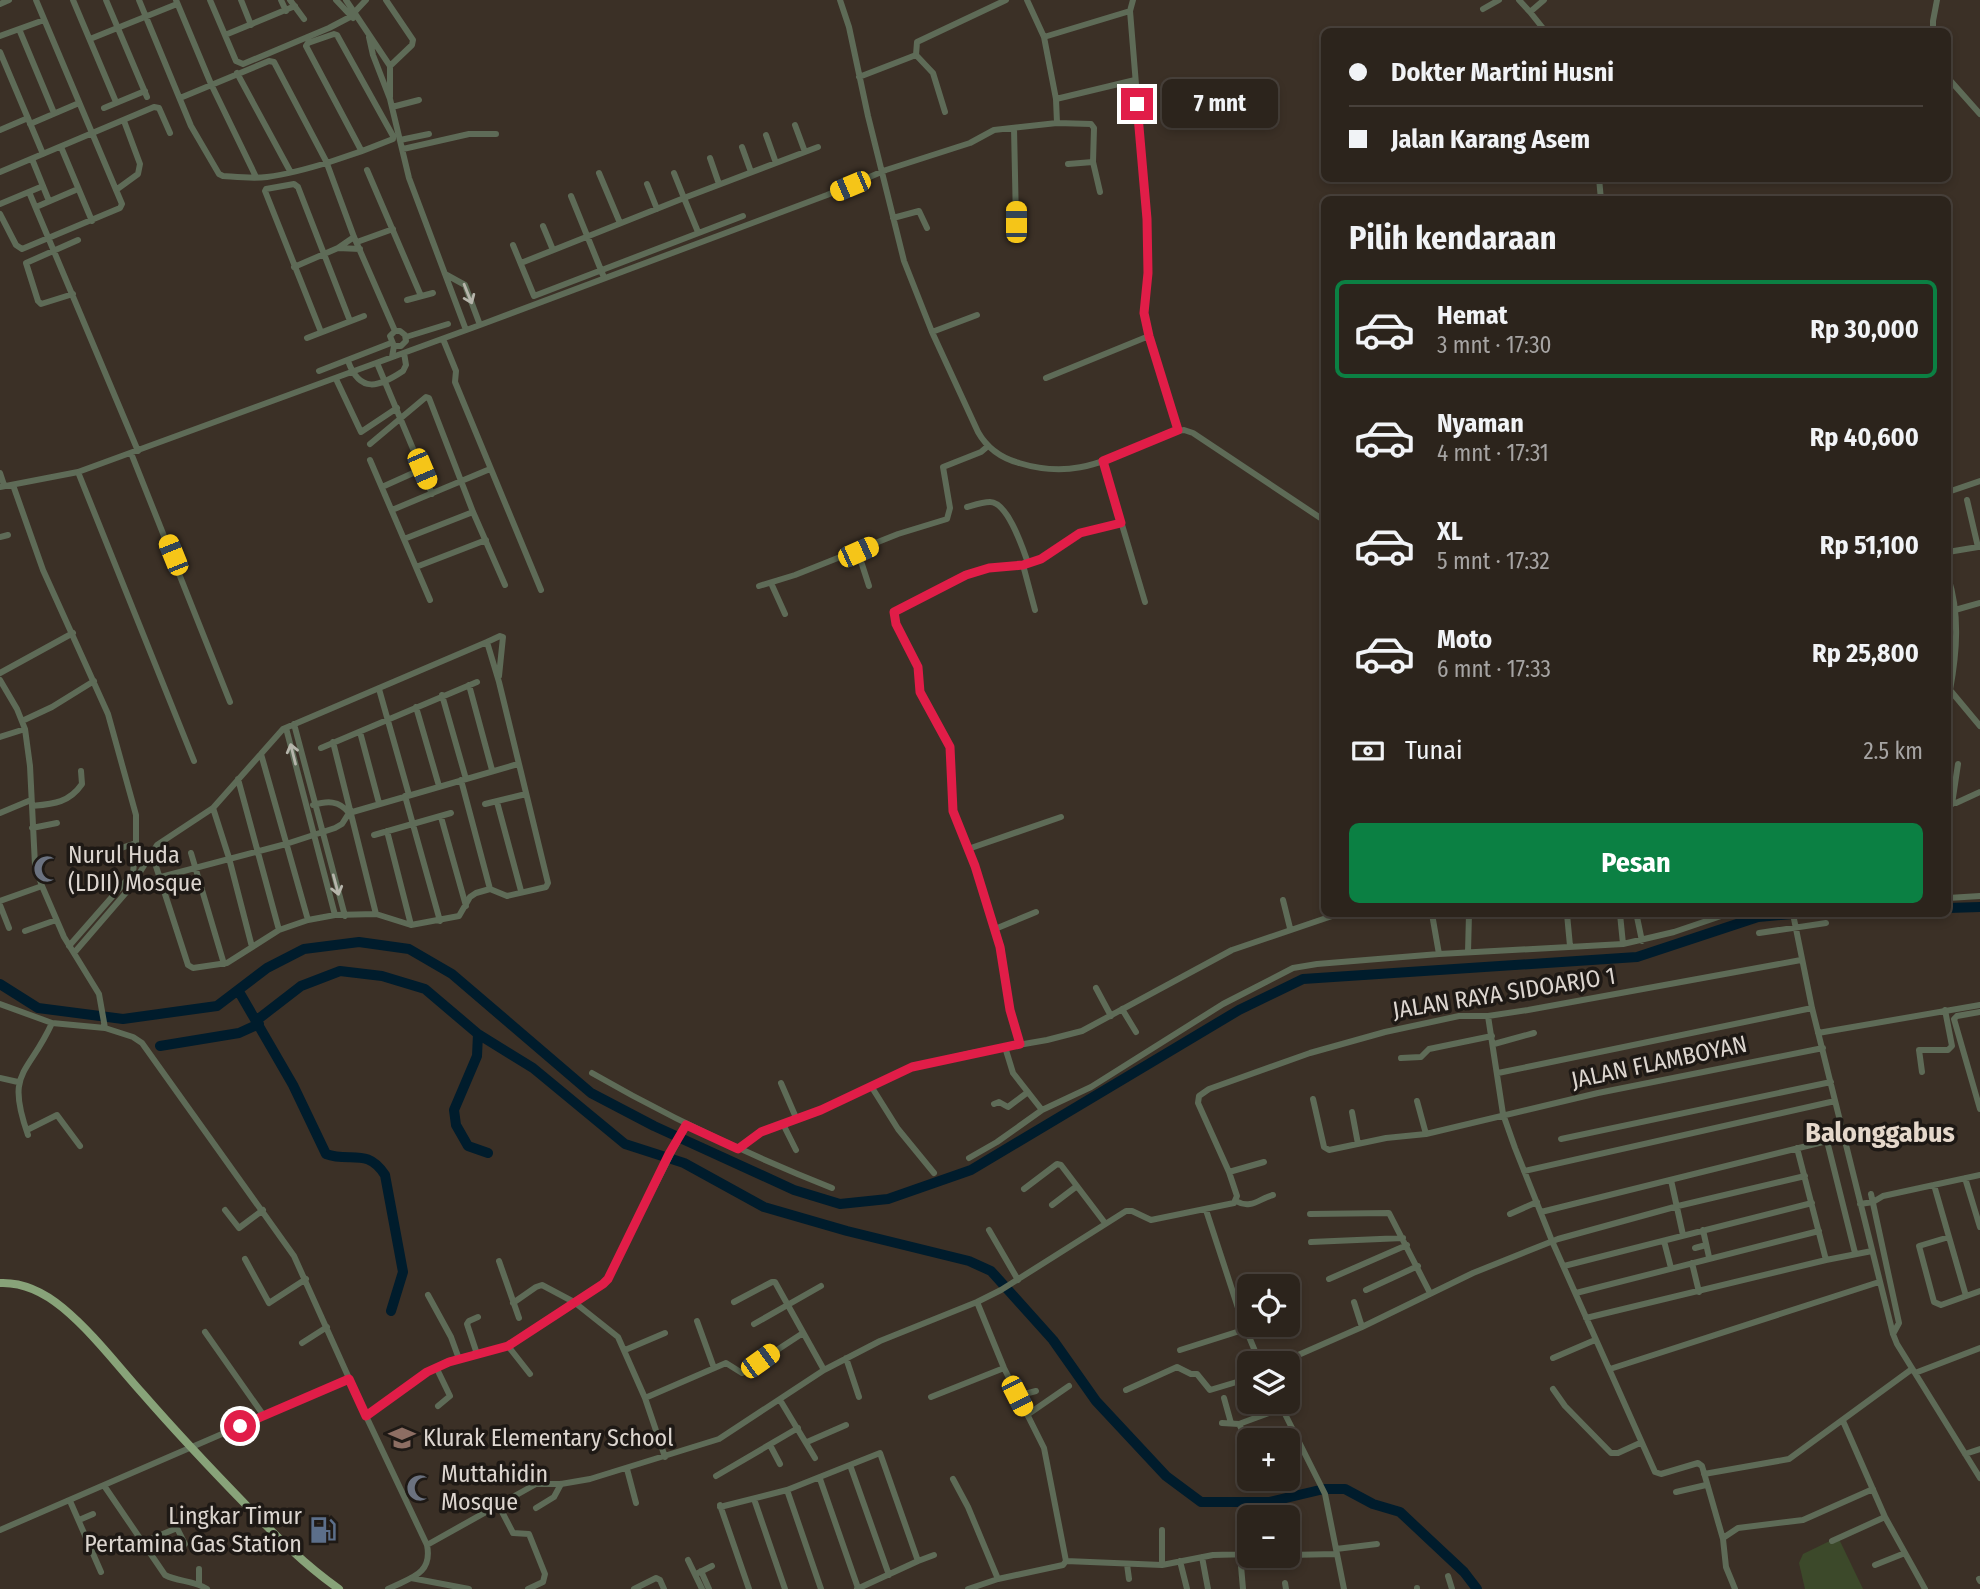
<!DOCTYPE html>
<html lang="id">
<head>
<meta charset="utf-8">
<style>
	body { margin:0; font-family:"Fira Sans Condensed",sans-serif; background:#342c25; color:#f1f3f6; height:100vh; display:flex; flex-direction:column; font-size:26px; white-space:nowrap }
	* { box-sizing:border-box; margin:0 }
	p { font-size:23px; color:#a6a4a3 }
	.icon { flex:none; width:38px; height:38px; fill:none; stroke:currentColor; stroke-width:2; stroke-linecap:round; stroke-linejoin:round }
	.map { position:relative; flex:1; overflow:hidden }
	.side { position:absolute; left:1321px; top:196px; width:630px; height:721px; display:flex; flex-direction:column; background:#2c241c; border-radius:10px; box-shadow:0 4px 10px #0003,0 0 0 2px #48413b }
	.side>* { flex:none }
	.hud { position:absolute; left:1321px; top:28px; width:630px; height:154px; border-radius:10px; box-shadow:0 4px 10px #0003,0 0 0 2px #48413b; display:grid; align-content:center; height:154px; padding:0 28px; background:#2c241c }
	.controls { position:absolute; left:1237px; top:1274px; display:grid; gap:14px }
	.controls a { display:grid; place-items:center; width:63px; height:63px; border-radius:10px; background:#2c241c; box-shadow:0 4px 10px #0003,0 0 0 2px #48413b; font-size:35px }
	.end { position:absolute; width:32px; height:32px; margin:-16px; border:9px solid #e11d48; background:#fff; box-shadow:0 0 0 4px #fff }
	.from { border-radius:50% }
	.bubble { position:absolute; height:49px; border-radius:10px; background:#2c241c; box-shadow:0 4px 10px #0003,0 0 0 2px #48413b; font-size:23px; font-weight:700; line-height:49px; text-align:center }
	.car { position:absolute; width:21px; height:42px; margin:-21px -10px; border-radius:9px; box-shadow:0 0 5px 2px #0007; background:linear-gradient(#f5c518 24%,#345 0 40%,#f5c518 0 76%,#345 0 86%,#f5c518 0) }
	.hud b { display:flex; align-items:center; gap:24px; height:66px; font-size:26px }
	.hud b+b { border-top:2px solid #48413b }
	.hud i { width:18px; height:18px; background:#f1f3f6 }
	ul { padding:0; list-style:none }
	li { display:flex; align-items:center; gap:21px; height:98px; margin:0 14px 10px; padding:0 14px; border:4px solid transparent; border-radius:10px }
	li div { flex:1 }
	li b { display:block; font-size:26px }
	li em { font-style:normal; font-weight:700 }
	li.current { border-color:#0b8043 }
	li>.icon { width:63px; height:63px; stroke-width:1.5 }
	h2 { padding:0 28px; font-size:32px; line-height:84px }
	.pay { display:flex; align-items:center; gap:18px; height:77px; padding:0 28px; font-size:26px }
	.pay p { margin-inline-start:auto }
	.action { display:flex; gap:14px; margin-top:auto; padding:14px 28px }
	.action a { flex:1; height:80px; border-radius:10px; background:#0b8043; color:#fff; font-size:28px; font-weight:700; line-height:80px; text-align:center }
	.map>svg:first-child { display:block }
</style>
</head>
<body>
<div class="map">
<svg width="1980" height="1589" viewBox="0 0 1980 1589">
	<rect width="100%" height="100%" fill="#3b3026"/>
	<path fill="#3c492a" d="M1838,1537L1863,1589H1805L1799,1563L1803,1554Z"/>
	<g fill="none" stroke-linecap="round" stroke-linejoin="round">
		<path stroke="#001c2c" stroke-width="10" d="M1948,908L1980,907
			M0,984L38,1008L123,1019L217,1006L267,968L304,949L359,942L409,949L452,974L591,1093L654,1126L794,1190L840,1204L888,1199L971,1170L1239,1010L1303,979L1637,957L1758,917L1792,914
			M238,990L293,1085L326,1154C350,1163 367,1147 385,1175L403,1272L391,1311
			M257,1020L301,986L340,971L382,976L425,989L478,1034L533,1068L625,1144L684,1163L764,1207L847,1231L969,1261L991,1271L1053,1340L1096,1401L1166,1476L1201,1502H1269L1324,1489H1345L1373,1504L1400,1512L1464,1572L1477,1589
			M478,1034L477,1056L454,1110L456,1125L468,1146L488,1153
			M160,1046L239,1033L259,1024"/>
		<path stroke="#5e6b57" stroke-width="6" d="M73,0L116,102
			M106,0L147,97
			M139,0L191,126L219,174L223,176C237,177 253,179 267,177C304,172 357,154 393,139V136L337,35L334,34L308,43L306,46L361,150
			M176,0L211,84L256,177
			M210,0L236,61L243,64L329,28L350,17L366,0
			M241,0L251,25
			M281,0L286,11
			M290,0L304,19
			M336,0L353,18
			M346,0L390,66V97
			M386,0L413,40L412,45L390,66
			M840,0L849,27L868,116L904,261L932,332L978,432C987,448 1001,458 1019,463C1071,479 1102,462 1148,443C1160,438 1172,431 1184,430L1193,433L1325,521
			M1027,0L1044,37L1056,99L1057,123
			M1133,0L1130,11L1147,219L1148,273L1144,313L1149,336L1178,430
			M1519,0L1530,12
			M1544,0L1530,12L1546,32
			M0,4L9,0
			M1483,9L1499,0
			M19,29L54,113
			M1933,32V21L1937,0
			M225,35L295,6
			M0,36L44,20
			M369,37L373,55L390,99L409,178L466,330
			M1044,37L1130,11
			M90,39L177,4
			M0,52L43,154
			M237,73L290,171
			M859,77L916,55
			M1948,78L1980,114
			M180,98L269,61L274,62L326,161L354,237L395,331
			M1056,99L1135,80
			M392,107L419,100
			M104,108L145,91
			M945,112L933,73L916,55L917,42L1006,0
			M30,124L79,103
			M795,125L805,152
			M1014,128L1016,222
			M0,130L28,118
			M766,135L776,163
			M400,140L429,134
			M61,147L92,221
			M742,147L751,172
			M403,149L469,134H496
			M710,158L719,184
			M32,159L49,201
			M1068,164L1093,162
			M367,170L421,296
			M0,172L154,107L159,108L170,133
			M599,173L620,223
			M1599,178L1601,200
			M647,184L657,209
			M116,190L138,174L140,164L124,121
			M29,192L138,451
			M571,196L603,275
			M0,204L43,186
			M36,207L78,189
			M0,214L16,245L22,249L120,208L122,204L36,0
			M893,218L919,211L927,228
			M543,226L553,250
			M698,232L684,198L818,147
			M354,237L338,248L360,249
			M357,242L393,229
			M513,245L534,296L743,216
			M521,263L684,198L674,173
			M294,267L338,248
			M445,274L465,285L480,325
			M73,294L41,304L38,301L26,263L78,240
			M407,300L433,293
			M321,332L265,191L266,189L294,184L298,187L350,321
			M932,332L977,315
			M406,337L448,324
			M307,338L364,316
			M443,339L456,371L455,382L541,590
			M392,357L394,346L390,336L395,331H400L405,335L406,341L401,346H394
			M348,361C360,394 379,387 403,371L406,365L404,353
			M377,363L432,494
			M319,371L391,343
			M1046,378L1149,336
			M336,379L361,432L397,408
			M370,444L426,397L429,398L473,512L505,585
			M131,453L230,702
			M370,460L430,600
			M1103,461L1145,602
			M78,472L194,761
			M0,473L4,485
			M13,485L43,570L108,714L136,815V843L133,873L69,946
			M0,487L78,472L480,325L827,195L886,170L970,143L994,130L1057,123L1091,124L1094,128L1093,162L1100,192
			M382,487L422,469
			M1948,492L1980,481
			M1967,500L1978,547H1980
			M967,507C974,505 983,502 990,502C1008,502 1023,549 1028,563
			M392,510L490,469
			M0,537L8,535
			M404,539L473,512
			M858,552L869,586
			M1948,552L1978,547
			M1023,565L1035,610
			M416,567L486,540
			M1948,577C1960,614 1957,652 1950,690L1980,726
			M771,583L785,614
			M759,586L795,575L898,534L947,519L950,508L943,467L981,452L988,446
			M1955,610L1980,603
			M487,642L500,636L503,637L499,676
			M0,673L73,633
			M0,680L17,709L25,729L30,766L35,865L42,886L64,937L99,994L105,1028L133,1037L142,1043L294,1256L366,1416L427,1545C433,1575 409,1578 388,1589
			M469,685L492,770
			M379,689L409,795
			M442,695L466,779
			M416,707L439,786
			M22,721L52,707L94,681
			M294,724L345,916
			M286,728L335,915
			M360,732L379,803
			M0,737L25,729
			M333,742L376,914
			M321,748L477,682
			M261,754L308,920
			M238,779L279,930
			M461,780L490,889
			M405,796L440,921
			M497,802L521,891
			M1948,803H1956L1980,792
			M485,804L526,794
			M1952,804L1958,764
			M313,805C327,801 339,800 349,813
			M32,806C53,804 69,803 82,784L81,771
			M213,808L229,858L252,947
			M0,813L31,800
			M441,817L466,906
			M32,828L57,823
			M387,831L411,925
			M374,835L451,813
			M968,849L1061,817
			M191,853L224,964
			M80,862L136,843
			M161,877L286,844L335,828L342,824L349,813L518,764
			M1948,898L1980,896
			M1283,900L1290,928
			M0,901L42,886
			M0,905L9,928
			M1432,914L1439,954
			M1567,914L1570,946
			M1620,914L1623,944
			M1793,914L1812,1008L1893,1334L1897,1344L1980,1478
			M1637,917L1642,941
			M995,929L1036,912
			M25,931L56,920
			M1759,933L1826,923
			M1468,952L1469,914
			M74,953L130,888L157,845L213,808L283,729L487,642L499,682L548,883L546,887L507,896L490,889L476,893L470,897L459,916L411,925L376,914L335,915L308,920L279,930L227,963L193,968L188,965L152,854
			M1096,988L1111,1016
			M0,1004L52,1023L105,1028
			M1122,1009L1136,1032
			M1980,1012L1957,1016L1954,1019L1980,1109
			M1488,1016L1503,1114L1515,1148L1552,1241L1655,1472L1661,1474L1698,1463L1702,1466L1723,1539L1726,1567L1735,1589
			M1818,1033L1980,1005
			M1020,1044L1010,1010L1001,947L975,866L953,811L950,747L921,693L918,667L896,624L894,612L966,575L989,568L1023,565L1041,559L1080,533L1121,523
			M1494,1044L1534,1033
			M1005,1047L1013,1073L1042,1110
			M1401,1058L1421,1057L1429,1049L1492,1036
			M1922,1072L1919,1050H1948L1952,1046L1945,1010
			M592,1073C670,1118 749,1155 832,1188
			M1498,1073L1812,1008
			M0,1078L18,1082
			M781,1083L797,1120
			M871,1086L898,1129L934,1173
			M1313,1099L1324,1147L1329,1150L1386,1138L1426,1134L1598,1093L1823,1048
			M1417,1101L1426,1134
			M994,1104L999,1102L1008,1107L1028,1092
			M1352,1112L1358,1144
			M784,1126L796,1150
			M27,1130L57,1115L80,1146
			M28,1135C5,1070 28,1076 52,1023
			M1561,1139L1831,1082
			M1797,1148L1826,1260
			M738,1149L761,1132L821,1110L912,1067L972,1053L1047,1040L1082,1031L1232,950L1338,914
			M969,1158L997,1142L1042,1110L1091,1087L1223,1004L1293,968L1317,964L1439,954L1623,944L1674,932L1727,914
			M1524,1171L1835,1101
			M1229,1172L1264,1162
			M1965,1178L1980,1227
			M1671,1180L1683,1235
			M1934,1185L1966,1296
			M1024,1189L1057,1164L1061,1165L1105,1223
			M1871,1194L1899,1323L1893,1334
			M1236,1201C1251,1210 1260,1198 1273,1195
			M1860,1204L1873,1202L1883,1196L1980,1175
			M1052,1205L1077,1186
			M225,1210L239,1228L263,1210
			M1206,1210L1242,1320L1260,1363
			M1541,1212L1827,1141L1855,1253
			M1310,1214L1389,1213L1430,1293
			M1510,1214L1537,1202
			M989,1230L1018,1280
			M1703,1230L1709,1257
			M1949,1237L1919,1246L1934,1302L1941,1305L1980,1291
			M1664,1241L1671,1268
			M1311,1242L1403,1238
			M1695,1248L1706,1245
			M245,1259L269,1303L306,1279
			M499,1261L519,1318
			M1692,1263L1699,1292
			M1564,1266L1812,1203
			M1329,1279L1407,1245
			M1366,1290L1418,1266
			M1576,1293L1819,1231
			M428,1295L451,1337L459,1359
			M734,1302L772,1282H775L824,1370
			M977,1302L1004,1368L1044,1448L1066,1561
			M1354,1302L1362,1327
			M513,1303L536,1287L542,1285L574,1302L618,1337L645,1398L665,1457
			M1239,1306L1250,1302
			M1586,1318L1826,1260L1872,1251
			M697,1321L714,1368
			M754,1324L821,1286
			M205,1332L264,1416
			M302,1343L327,1327
			M508,1346L530,1374
			M625,1350L665,1333
			M1180,1350L1246,1329
			M477,1354L467,1324L469,1321L478,1317
			M846,1358L859,1397
			M1553,1358L1595,1340
			M1280,1363L1362,1327L1473,1273L1558,1239L1678,1206L1805,1176
			M436,1367L450,1396L438,1406
			M1610,1369L1879,1282
			M1915,1373L1980,1348
			M1553,1389L1565,1406L1611,1453H1618L1640,1443
			M1126,1390L1177,1367L1191,1374H1197L1210,1390L1250,1378
			M1017,1396L1036,1391
			M931,1397L1004,1368
			M645,1398L726,1363L742,1373L803,1333
			M1224,1398L1231,1423
			M780,1400L815,1458
			M1279,1402L1325,1494L1344,1589
			M1027,1415L1069,1386
			M366,1416L427,1372L449,1361L508,1346L605,1283L686,1125
			M1843,1421L1885,1517L1925,1589
			M1222,1423L1239,1424L1282,1408
			M1239,1424L1250,1446
			M807,1442L846,1425
			M770,1445L780,1464
			M1965,1454L1980,1449
			M850,1465L889,1575
			M627,1469L636,1503
			M1704,1474L1789,1459L1912,1369
			M716,1476L798,1428
			M820,1479L858,1588
			M953,1479L968,1507L998,1579
			M105,1487L165,1575C178,1582 194,1580 207,1589
			M787,1490L821,1589
			M1676,1492L1706,1485
			M754,1499L785,1589
			M70,1501L101,1572
			M498,1504L513,1533L529,1534L545,1574L543,1582L528,1589
			M720,1505L749,1589
			M720,1507L787,1490L880,1453L918,1561L857,1589
			M536,1508L554,1497L561,1484
			M79,1520L93,1514
			M0,1530L349,1379
			M1723,1538L1738,1528L1803,1520L1873,1489
			M1832,1541L1885,1517
			M144,1542L177,1528L185,1544
			M427,1545L536,1484H561L590,1479L719,1439L824,1370L880,1341L977,1302L1001,1290L1126,1211H1132L1151,1220L1234,1203L1237,1196L1229,1172L1198,1103L1199,1096L1209,1089L1310,1053L1385,1032L1459,1016H1488L1528,1010L1801,960
			M1336,1549L1377,1544
			M1240,1554L1243,1589
			M1288,1555L1337,1554
			M1202,1557L1208,1589
			M688,1560L702,1589
			M918,1561L934,1555
			M1180,1561L1187,1589
			M1127,1564L1129,1579
			M1162,1565V1530
			M1875,1565L1905,1553
			M199,1569V1584
			M701,1571L709,1589
			M698,1573L712,1566
			M1448,1576L1452,1589
			M411,1578L469,1589
			M1979,1579L1980,1581
			M1285,1583L1286,1589
			M1417,1588V1589
			M634,1589L656,1578L660,1580L664,1589
			M968,1589L998,1579L1063,1565L1066,1561L1162,1565L1213,1555L1250,1554"/>
		<path stroke="#88a379" stroke-width="8" d="M0,1283C24,1282 45,1293 63,1308C93,1333 117,1365 143,1394C177,1433 212,1470 248,1507C277,1537 305,1565 339,1589"/>
	</g>
	<defs><path id="oneway-shaft" d="M-6 0H5M1.5-3L5.5 0L1.5 3" fill="none" stroke-width="1.6" stroke-linecap="round" stroke-linejoin="round" transform="scale(1.75)"/></defs>
	<g stroke="#b6b5ab">
		<use href="#oneway-shaft" transform="translate(468 294) rotate(68)"/>
		<use href="#oneway-shaft" transform="translate(293 754) rotate(-104)"/>
		<use href="#oneway-shaft" transform="translate(336 885) rotate(75)"/>
	</g>
	<g fill="none" stroke-linecap="round" stroke-linejoin="round">
		<path stroke="#e11d48" stroke-width="9" d="M240,1426L349,1379L366,1416L427,1372L449,1362L508,1346L603,1284L608,1279L669,1154L686,1125L738,1149L761,1132L821,1110L912,1067L1020,1044L1010,1010L1000,947L975,866L953,811L950,747L920,692L918,667L896,624L894,612L966,575L989,568L1023,565L1041,559L1080,533L1121,523L1103,461L1178,430L1149,336L1144,313L1148,273L1147,219L1137,104"/>
	</g>
	<defs>
		<symbol id="mosque-bare" viewBox="-9 -9 18 18"><path d="M3.5-4.9A6 6 0 1 0 3.5 4.9A5 5 0 1 1 3.5-4.9Z" fill="#6b7280" stroke="#1e1915" stroke-width="2.5" paint-order="stroke"/></symbol>
		<symbol id="school-bare" viewBox="-9 -9 18 18"><path d="M0-5L7-2L0 1L-7-2ZM-4 1L0 2.5L4 1V4Q0 6-4 4Z" fill="#8d6e63" stroke="#1e1915" stroke-width="2.5" paint-order="stroke"/></symbol>
		<symbol id="fuel-bare" viewBox="-9 -9 18 18"><path d="M-5.5-6h7V0h2V4h1.3V-2.5L3-4.5l.8-.8L6-3V5H2.5V1h-1V6h-7ZM-4.2-4.7v3.2H.2V-4.7Z" fill="#5c6f8a" stroke="#1e1915" stroke-width="2.5" paint-order="stroke"/></symbol>
	</defs>
	<g fill-rule="evenodd">
		<use href="#mosque-bare" x="28" y="850" width="38" height="38"/>
		<use href="#school-bare" x="383" y="1419" width="38" height="38"/>
		<use href="#mosque-bare" x="401" y="1469" width="38" height="38"/>
		<use href="#fuel-bare" x="304" y="1511" width="38" height="38"/>
	</g>
	<g text-anchor="middle" stroke-width="7" stroke-linejoin="round" paint-order="stroke">
		<g font-size="24" fill="#dcd5cf" stroke="#1e1915" text-anchor="start">
			<text x="68" y="863">Nurul Huda<tspan x="68" dy="28">(LDII) Mosque</tspan></text>
			<text x="423" y="1446">Klurak Elementary School</text>
			<text x="441" y="1482">Muttahidin<tspan x="441" dy="28">Mosque</tspan></text>
			<text x="302" y="1524" text-anchor="end">Lingkar Timur<tspan x="302" dy="28">Pertamina Gas Station</tspan></text>
		</g>
		<g font-size="24" fill="#dcd5cf" stroke="#1e1915">
			<text transform="translate(1504 993) rotate(-9)" y="8">JALAN RAYA SIDOARJO 1</text>
			<text transform="translate(1659 1062) rotate(-12)" y="8">JALAN FLAMBOYAN</text>
		</g>
		<g font-size="28" font-weight="bold" fill="#e5d8cb" stroke="#1e1915">
			<text x="1880" y="1142">Balonggabus</text>
		</g>
	</g>
</svg>
<div class="controls">
<a><svg class="icon" aria-label="locate" viewBox="0 0 24 24"><circle cx="12" cy="12" r="6"/><path d="M12 2v4M12 18v4M2 12h4M18 12h4"/></svg></a>
<a><svg class="icon" aria-label="layers" viewBox="0 0 24 24"><path d="M12 4l9 5-9 5-9-5zM3 14l9 5 9-5"/></svg></a>
<a>+</a>
<a>−</a>
</div>
<i class="end from" style="left:240px;top:1426px"></i>
<i class="end" style="left:1137px;top:104px"></i>
<div class="bubble" style="left:1162px;top:79px;width:116px">7 mnt</div>
<i class="car" style="left:850px;top:186px;rotate:247deg"></i>
<i class="car" style="left:1016px;top:222px;rotate:0deg"></i>
<i class="car" style="left:422px;top:469px;rotate:157deg"></i>
<i class="car" style="left:858px;top:552px;rotate:66deg"></i>
<i class="car" style="left:173px;top:555px;rotate:338deg"></i>
<i class="car" style="left:760px;top:1361px;rotate:54deg"></i>
<i class="car" style="left:1017px;top:1396px;rotate:153deg"></i>
<div class="hud">
<b><i class="from"></i>Dokter Martini Husni</b>
<b><i></i>Jalan Karang Asem</b>
</div>
<section class="side">
<h2>Pilih kendaraan</h2>
<ul>
<li class="current"><svg class="icon" aria-label="car" viewBox="0 0 24 24"><path d="M5 17H2v-5l4-1 3-4h7l3 4 3 1v5h-3M9 17h6M6 11h13"/><circle cx="7" cy="17" r="2"/><circle cx="17" cy="17" r="2"/></svg><div><b>Hemat</b><p>3 mnt · 17:30</p></div><em>Rp 30,000</em></li>
<li><svg class="icon" aria-label="car" viewBox="0 0 24 24"><path d="M5 17H2v-5l4-1 3-4h7l3 4 3 1v5h-3M9 17h6M6 11h13"/><circle cx="7" cy="17" r="2"/><circle cx="17" cy="17" r="2"/></svg><div><b>Nyaman</b><p>4 mnt · 17:31</p></div><em>Rp 40,600</em></li>
<li><svg class="icon" aria-label="car" viewBox="0 0 24 24"><path d="M5 17H2v-5l4-1 3-4h7l3 4 3 1v5h-3M9 17h6M6 11h13"/><circle cx="7" cy="17" r="2"/><circle cx="17" cy="17" r="2"/></svg><div><b>XL</b><p>5 mnt · 17:32</p></div><em>Rp 51,100</em></li>
<li><svg class="icon" aria-label="car" viewBox="0 0 24 24"><path d="M5 17H2v-5l4-1 3-4h7l3 4 3 1v5h-3M9 17h6M6 11h13"/><circle cx="7" cy="17" r="2"/><circle cx="17" cy="17" r="2"/></svg><div><b>Moto</b><p>6 mnt · 17:33</p></div><em>Rp 25,800</em></li>
</ul>
<div class="pay"><svg class="icon" aria-label="cash" viewBox="0 0 24 24"><path d="M3 7h18v10H3z"/><circle cx="12" cy="12" r="2"/></svg>Tunai<p>2.5 km</p></div>
<div class="action"><a>Pesan</a></div>
</section>
</div>
</body>
</html>
